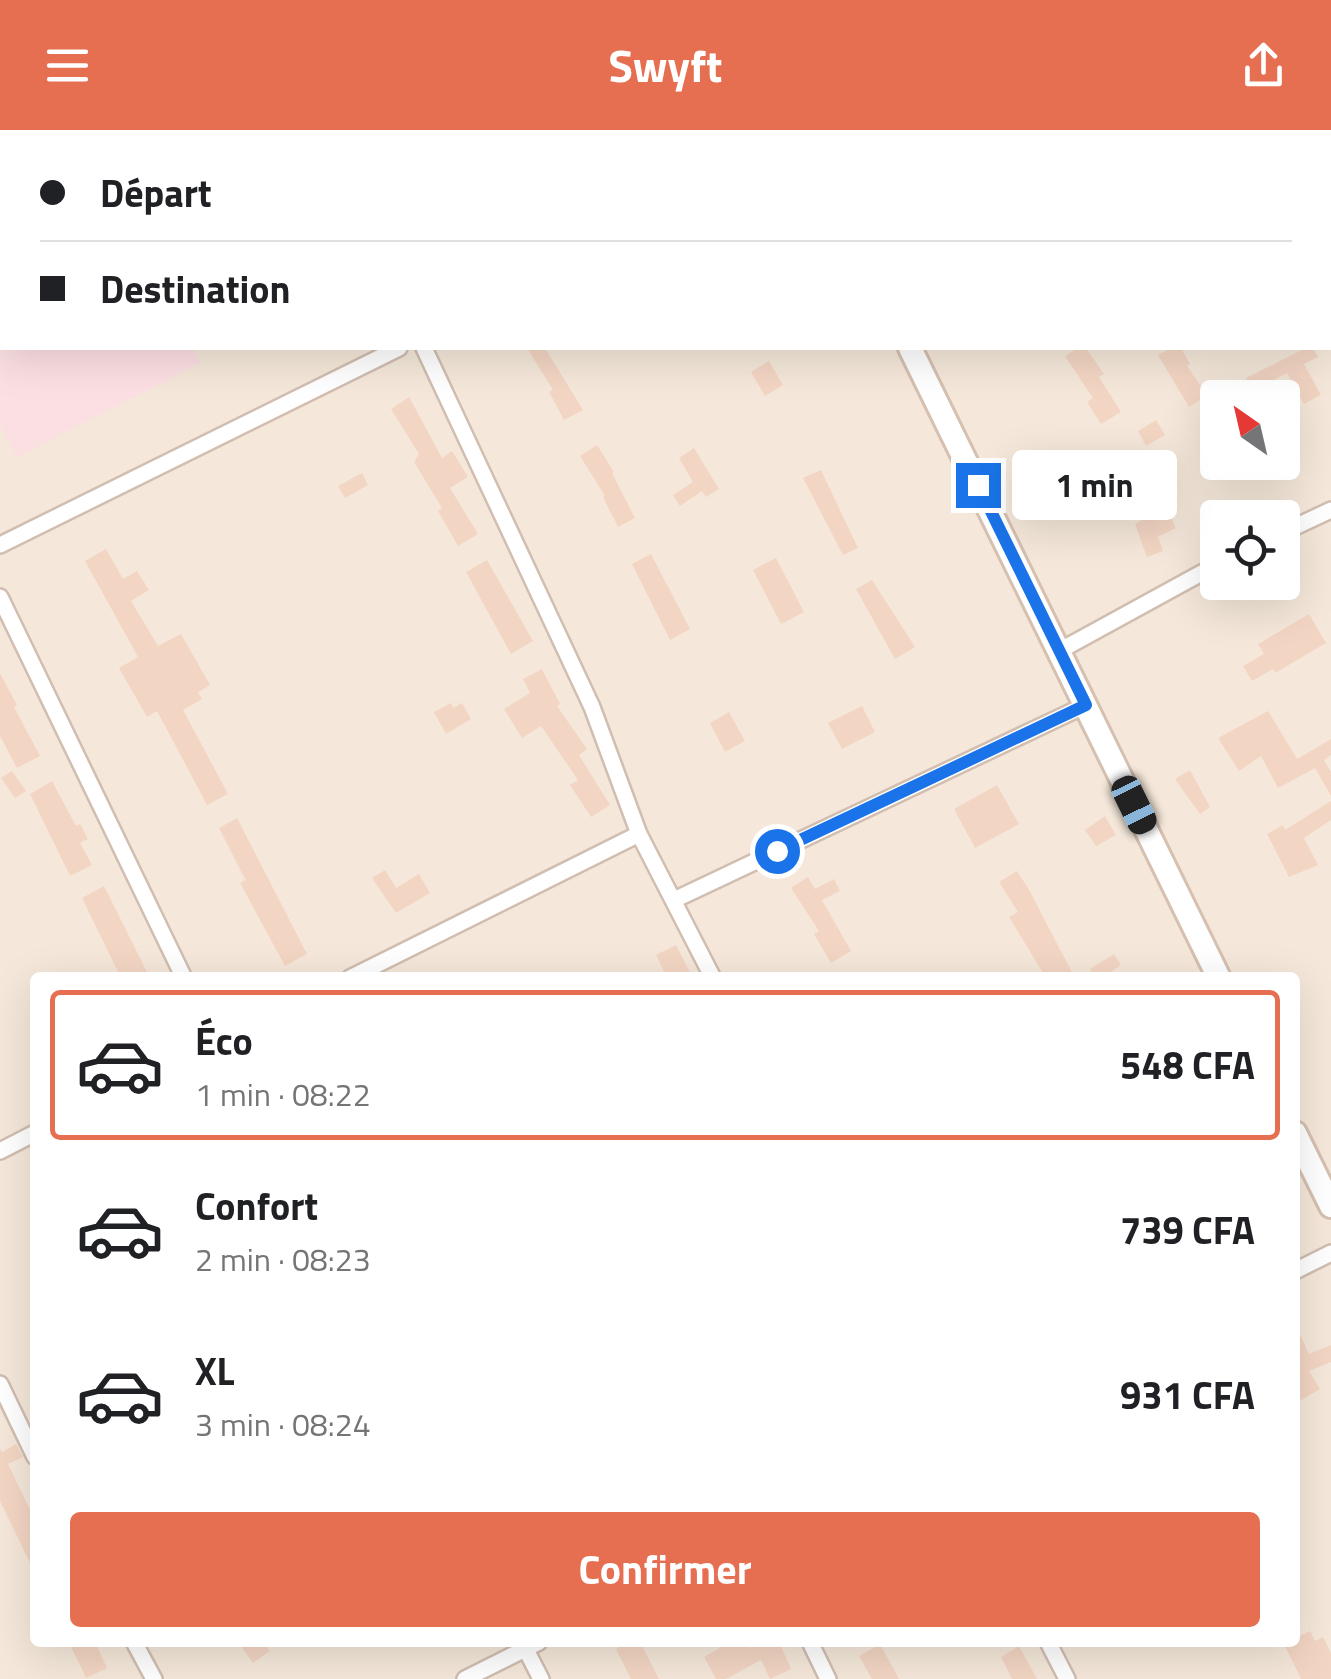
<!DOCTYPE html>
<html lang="fr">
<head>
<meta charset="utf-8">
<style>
	body { margin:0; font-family:"Titillium Web",sans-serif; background:#f2f2f2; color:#202124; height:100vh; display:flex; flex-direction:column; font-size:38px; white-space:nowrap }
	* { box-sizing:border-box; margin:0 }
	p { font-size:32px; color:#757577 }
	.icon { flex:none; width:55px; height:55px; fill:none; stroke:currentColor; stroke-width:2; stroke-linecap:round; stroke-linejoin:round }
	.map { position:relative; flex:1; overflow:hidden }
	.panel { position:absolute; left:30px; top:842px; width:1270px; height:675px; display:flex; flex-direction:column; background:#fff; border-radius:10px; box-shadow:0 10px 40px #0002 }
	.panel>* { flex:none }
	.banner { position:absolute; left:0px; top:0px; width:1332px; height:220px; box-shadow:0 10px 40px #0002; display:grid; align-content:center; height:220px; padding:0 40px; background:#fff }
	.needle { width:65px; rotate:326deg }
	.tools { position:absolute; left:1200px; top:250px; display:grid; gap:20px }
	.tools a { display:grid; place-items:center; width:100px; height:100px; border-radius:10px; background:#fff; box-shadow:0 10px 40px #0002; font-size:50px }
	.end { position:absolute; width:45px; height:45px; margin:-22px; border:12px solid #1a73e8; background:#fff; box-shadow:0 0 0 5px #fff }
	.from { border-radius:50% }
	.bubble { position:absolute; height:70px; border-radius:10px; background:#fff; box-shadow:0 10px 40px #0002; font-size:32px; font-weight:700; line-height:70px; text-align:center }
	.car { position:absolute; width:30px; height:60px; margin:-30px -15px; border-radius:12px; box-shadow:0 0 8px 2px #0007; background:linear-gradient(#222 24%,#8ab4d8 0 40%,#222 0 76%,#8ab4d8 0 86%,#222 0) }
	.banner b { display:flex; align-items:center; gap:35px; height:95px; font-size:38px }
	.banner b+b { border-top:2px solid #e0e0e0 }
	.banner i { width:25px; height:25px; background:#202124 }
	ul { padding:18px 0 0; list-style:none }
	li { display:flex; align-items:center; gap:30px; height:150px; margin:0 20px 15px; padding:0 20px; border:5px solid transparent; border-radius:10px }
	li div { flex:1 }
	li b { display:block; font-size:38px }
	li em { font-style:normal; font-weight:700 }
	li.selected { border-color:#e76f51 }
	li>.icon { width:90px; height:90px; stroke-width:1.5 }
	.action { display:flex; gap:20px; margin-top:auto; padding:20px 40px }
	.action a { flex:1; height:115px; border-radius:10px; background:#e76f51; color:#fff; font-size:40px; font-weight:700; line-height:115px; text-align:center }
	header { display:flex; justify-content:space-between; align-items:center; height:130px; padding:0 40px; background:#e76f51; color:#fff; font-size:45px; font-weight:700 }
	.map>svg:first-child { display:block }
</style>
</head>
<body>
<header><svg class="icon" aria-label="menu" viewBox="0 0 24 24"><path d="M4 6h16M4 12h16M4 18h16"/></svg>Swyft<svg class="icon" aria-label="share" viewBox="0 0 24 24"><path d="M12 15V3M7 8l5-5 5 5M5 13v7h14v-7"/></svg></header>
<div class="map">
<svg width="1331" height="1549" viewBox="0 0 1331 1549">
	<rect width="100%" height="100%" fill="#fdf6ec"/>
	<path fill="#f5e8da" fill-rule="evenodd" d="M0,0H1331V1549H0ZM2,2H1330V218H2ZM1218,268H1282V332H1218ZM1218,388H1282V452H1218ZM35,848H1295V1512H35Z"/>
	<path fill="#fbdfe3" d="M2,76V218H193L201,233L17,327L0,295Z"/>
	<path fill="#f3d5c3" d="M527,218H545L583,280L564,290L549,262L553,260Z
		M1078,218H1086L1104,244L1099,247L1121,282L1101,294L1087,272L1093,268L1065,226Z
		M1171,218H1181L1190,234L1187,236L1207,265L1189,277L1158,225Z
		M1306,218H1313L1318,227L1304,234L1321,265L1304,274L1287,243L1253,261L1246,248Z
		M769,231L783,255L765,266L751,242Z
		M409,267L442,328L452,321L468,347L450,358L478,404L458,416L438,381L442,378L414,332L419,324L391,279Z
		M1156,290L1165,305L1146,316L1138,301Z
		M597,315L614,342L612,343L635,388L618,397L603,367L605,366L580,326Z
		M694,318L719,359L706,367L702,361L680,376L673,365L693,352L679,328Z
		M1137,321L1152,342L1134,354L1120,333Z
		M821,340L858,418L843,425L803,348Z
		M362,343L368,355L345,368L338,356Z
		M1162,368L1176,398L1158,407L1163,421L1147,427L1135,394L1147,387L1142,378Z
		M106,419L123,449L137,441L149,460L131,471L158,516L181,504L210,555L198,562L202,569L183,580L228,664L207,675L157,581L147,587L119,538L138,527L85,431Z
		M651,424L690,499L670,510L632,434Z
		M776,428L804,482L781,494L753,440Z
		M487,430L533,511L511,524L466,442Z
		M872,450L915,517L895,529L856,459Z
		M1309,484L1326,513L1275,543L1273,539L1252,551L1243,536L1264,524L1258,514Z
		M542,539L560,574L557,576L587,619L579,625L610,675L591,687L570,655L578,650L541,596L522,608L504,579L530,563L523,549Z
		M0,543L17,575L14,577L40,626L17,638L0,606Z
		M451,573L453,578L462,573L471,589L446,604L434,582Z
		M862,576L875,602L842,619L828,593Z
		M1268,581L1297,629L1331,609V625L1324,630L1331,642V666L1315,638L1278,658L1261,626L1239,641L1218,608Z
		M729,582L745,611L725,622L710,593Z
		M1190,640L1210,677L1200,684L1175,649Z
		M12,641L26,661L15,668L1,648Z
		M52,651L76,696L80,694L88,709L80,713L92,735L70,746L30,664Z
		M997,655L1019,694L975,718L954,679Z
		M1331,671V690L1304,708L1318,735L1289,747L1267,704L1283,695L1285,700Z
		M1105,686L1116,705L1096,716L1085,700Z
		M237,688L307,824L285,836L240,753L246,750L244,747L219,698Z
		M385,740L396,758L419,744L430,763L396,783L372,748Z
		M1017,741L1028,758L1075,848H1046L1009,787L1018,782L999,752Z
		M808,747L815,759L834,749L840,761L822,770L851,821L831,833L814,804L819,801L791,758Z
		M104,756L147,842L137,848H121L82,768Z
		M676,815L693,848H667L656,825Z
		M1114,824L1121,835L1102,848H1096L1090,839Z
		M1295,1193L1309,1224L1331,1215V1232L1309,1241L1320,1259L1295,1274Z
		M16,1314L23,1327L8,1334L35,1390V1443L0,1371V1318L2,1322Z
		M1310,1501L1315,1511L1323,1507L1331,1523V1549H1301L1284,1514L1295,1512V1508Z
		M69,1512H95L107,1538L86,1548Z
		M238,1512H263L270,1521L253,1533Z
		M628,1512H640L659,1549H631L616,1519Z
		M730,1512H746L750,1518L762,1512H779L791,1539L770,1549L761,1530L726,1549H716L704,1527Z
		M880,1514L899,1549H872L859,1526Z
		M1019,1516L1037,1549H1012L1001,1527Z"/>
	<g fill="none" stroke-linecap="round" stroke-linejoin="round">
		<defs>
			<path id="street" d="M305,0L306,2
				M424,218L592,577L639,704L713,848
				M1282,403L1331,380
				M0,415L399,218
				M0,467L184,848
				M1059,521L1218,434
				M674,770L1086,575
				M350,848L639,704
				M0,1021L35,1003
				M1295,1141L1331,1123
				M0,1254L35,1327
				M134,1512L154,1549
				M522,1512L541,1549
				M810,1512L828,1549
				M1048,1512L1067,1549
				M465,1549L539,1512"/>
			<path id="secondary" d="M804,0L805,2
				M910,218L1219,848
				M1295,1003L1331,1076"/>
		</defs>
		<use href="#street" stroke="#d1beb0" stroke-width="20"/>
		<use href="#secondary" stroke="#d6c0b0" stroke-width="28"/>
		<use href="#street" stroke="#fff" stroke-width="15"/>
		<use href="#secondary" stroke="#fff" stroke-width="22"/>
	</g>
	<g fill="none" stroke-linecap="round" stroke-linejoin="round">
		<path stroke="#1a73e8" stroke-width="12" d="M777,721L1086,575L978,355"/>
	</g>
</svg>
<div class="tools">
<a><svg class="needle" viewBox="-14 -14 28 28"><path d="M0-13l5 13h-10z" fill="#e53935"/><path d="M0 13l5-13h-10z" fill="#757577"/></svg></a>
<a><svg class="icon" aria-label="locate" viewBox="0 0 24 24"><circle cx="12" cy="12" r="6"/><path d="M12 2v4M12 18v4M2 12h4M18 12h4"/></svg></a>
</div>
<i class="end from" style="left:777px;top:721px"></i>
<i class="end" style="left:978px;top:355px"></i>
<div class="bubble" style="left:1012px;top:320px;width:165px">1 min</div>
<i class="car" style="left:1134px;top:675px;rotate:154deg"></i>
<div class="banner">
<b><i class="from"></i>Départ</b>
<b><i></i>Destination</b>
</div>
<section class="panel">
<ul>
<li class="selected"><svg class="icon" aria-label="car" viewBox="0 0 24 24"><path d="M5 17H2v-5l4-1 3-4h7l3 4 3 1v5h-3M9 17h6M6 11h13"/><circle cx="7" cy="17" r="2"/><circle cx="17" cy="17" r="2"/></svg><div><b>Éco</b><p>1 min · 08:22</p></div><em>548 CFA</em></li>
<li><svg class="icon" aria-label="car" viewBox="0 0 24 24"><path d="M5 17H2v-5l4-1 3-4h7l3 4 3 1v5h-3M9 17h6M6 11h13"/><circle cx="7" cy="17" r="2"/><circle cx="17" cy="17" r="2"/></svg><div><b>Confort</b><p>2 min · 08:23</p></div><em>739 CFA</em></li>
<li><svg class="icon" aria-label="car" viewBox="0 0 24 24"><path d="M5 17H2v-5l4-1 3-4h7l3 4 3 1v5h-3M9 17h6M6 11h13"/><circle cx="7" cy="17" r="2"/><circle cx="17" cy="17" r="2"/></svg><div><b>XL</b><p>3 min · 08:24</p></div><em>931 CFA</em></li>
</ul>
<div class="action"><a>Confirmer</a></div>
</section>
</div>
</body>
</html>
